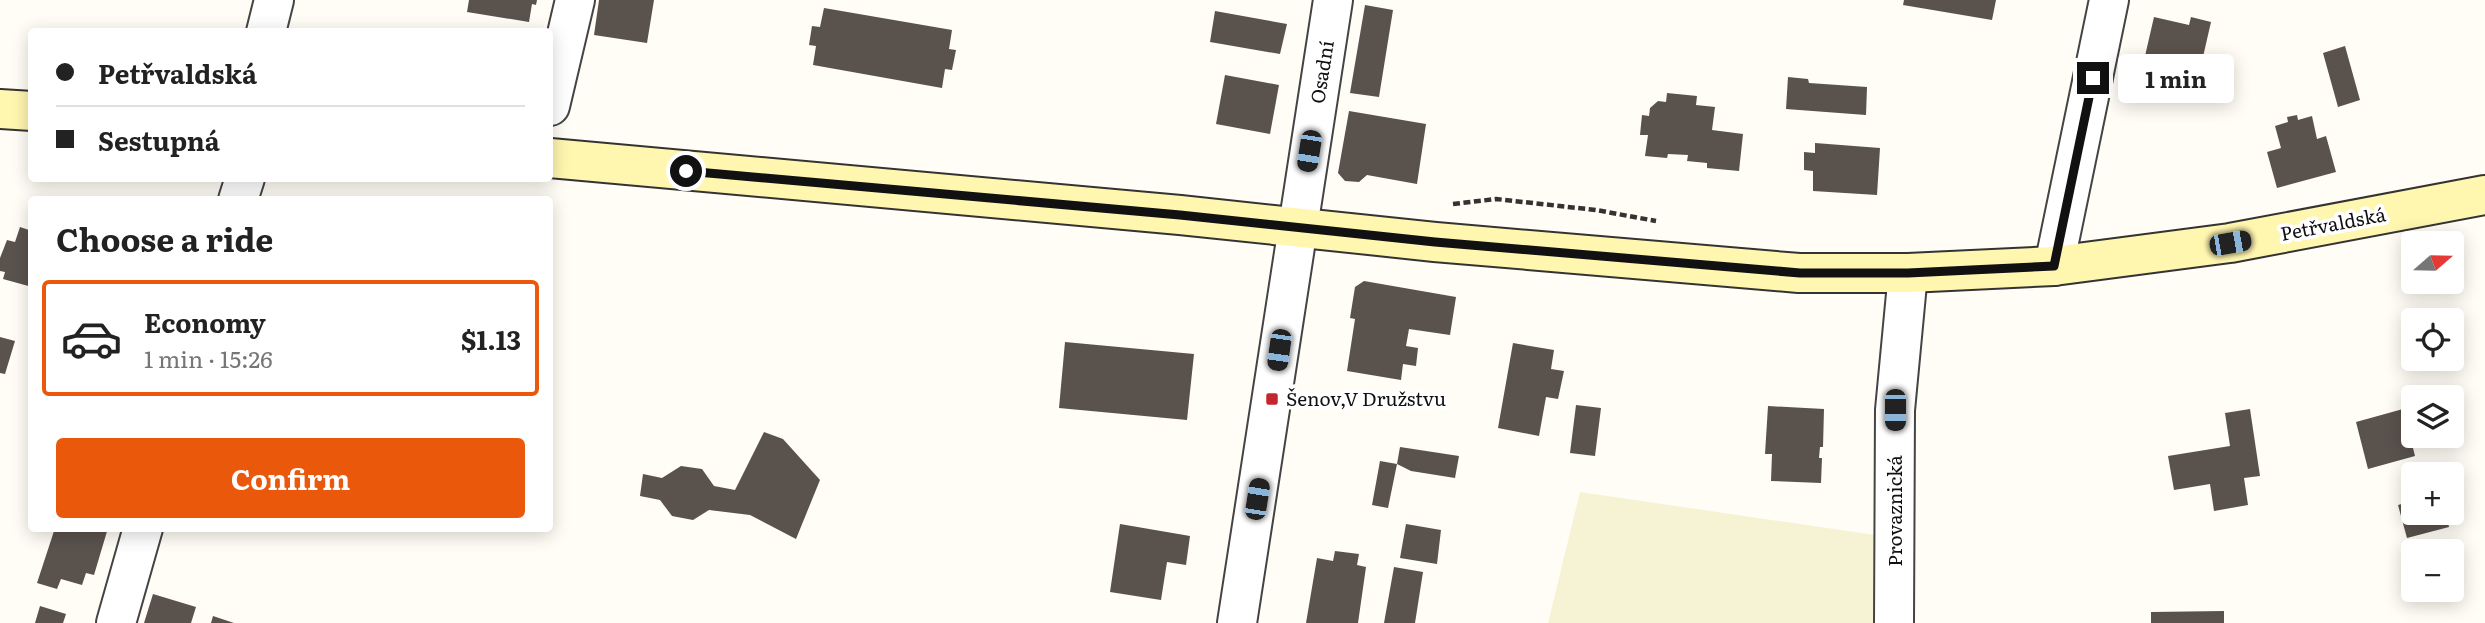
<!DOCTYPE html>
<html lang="en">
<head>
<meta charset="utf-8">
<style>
	body { margin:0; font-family:Literata,serif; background:#f2f2f2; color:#222; height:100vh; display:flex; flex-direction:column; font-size:26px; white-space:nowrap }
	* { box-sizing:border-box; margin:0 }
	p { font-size:23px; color:#767676 }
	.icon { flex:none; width:38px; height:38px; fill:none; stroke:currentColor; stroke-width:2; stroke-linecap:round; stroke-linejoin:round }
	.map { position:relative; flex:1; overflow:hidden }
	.sheet { position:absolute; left:28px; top:196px; width:525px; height:336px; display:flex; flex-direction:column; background:#fff; border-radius:7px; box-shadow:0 4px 18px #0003 }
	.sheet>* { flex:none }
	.hud { position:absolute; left:28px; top:28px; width:525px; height:154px; border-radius:7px; box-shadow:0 4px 18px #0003; display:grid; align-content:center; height:154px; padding:0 28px; background:#fff }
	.needle { width:46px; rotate:70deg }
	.fabs { position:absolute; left:2401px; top:231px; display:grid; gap:14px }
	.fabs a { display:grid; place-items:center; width:63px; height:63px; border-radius:7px; background:#fff; box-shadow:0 4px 18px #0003; font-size:35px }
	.end { position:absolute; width:32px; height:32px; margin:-16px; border:9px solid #111; background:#fff; box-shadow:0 0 0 4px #fff }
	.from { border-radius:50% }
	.bubble { position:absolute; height:49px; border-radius:7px; background:#fff; box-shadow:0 4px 18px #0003; font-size:23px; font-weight:700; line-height:49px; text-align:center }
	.car { position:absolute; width:21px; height:42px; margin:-21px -10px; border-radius:9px; box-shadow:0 0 5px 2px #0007; background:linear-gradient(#222 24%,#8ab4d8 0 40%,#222 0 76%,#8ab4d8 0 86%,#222 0) }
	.hud b { display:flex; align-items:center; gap:24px; height:66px; font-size:26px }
	.hud b+b { border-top:2px solid #e0e0e0 }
	.hud i { width:18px; height:18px; background:#222 }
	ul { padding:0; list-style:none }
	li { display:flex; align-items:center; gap:21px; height:116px; margin:0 14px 10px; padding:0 14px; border:4px solid transparent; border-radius:7px }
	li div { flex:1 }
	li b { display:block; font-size:26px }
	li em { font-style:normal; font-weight:700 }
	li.current { border-color:#ea580c }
	li>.icon { width:63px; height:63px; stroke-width:1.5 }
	h2 { padding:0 28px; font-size:32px; line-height:84px }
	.action { display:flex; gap:14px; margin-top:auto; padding:14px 28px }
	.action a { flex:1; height:80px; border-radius:7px; background:#ea580c; color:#fff; font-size:28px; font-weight:700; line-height:80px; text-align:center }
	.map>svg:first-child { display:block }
</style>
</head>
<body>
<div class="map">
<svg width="2485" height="623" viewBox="0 0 2485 623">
	<rect width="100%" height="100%" fill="#fffdf5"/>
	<path fill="#f6f3d4" d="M1580,492L1875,535L1874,623H1548Z"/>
	<path fill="#5a524d" d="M469,0H537L536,5L532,4L529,22L467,12Z
		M599,0H654L647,43L594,35Z
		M1904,0H1996L1992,20L1903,5Z
		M1365,5L1393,10L1379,97L1350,93Z
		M824,8L952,30L949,49L956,50L952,70L945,69L942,88L813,65L816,46L809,45L812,26L820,27Z
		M1215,11L1287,24L1280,54L1210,42Z
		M2154,17L2189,25L2191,17L2211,22L2197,83L2142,69Z
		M2345,46L2360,100L2338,107L2323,53Z
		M1225,75L1279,85L1270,134L1216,124Z
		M1788,77L1808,79L1809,83L1867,87L1866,115L1786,109Z
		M1667,93L1697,96L1696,105L1715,107L1712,130L1743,134L1739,171L1707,168V163L1687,161L1688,155L1668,154L1667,158L1645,156L1648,135H1640L1642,115L1649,116L1650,108L1658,101L1666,102Z
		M1349,111L1426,124L1417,184L1367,175L1359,182L1345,181L1338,173Z
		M2297,115L2298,120L2312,116L2317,139L2326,136L2336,172L2277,188L2267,152L2281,148L2275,126L2288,122L2287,117Z
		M1815,143L1880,148L1877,195L1813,191V171L1804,170V152L1815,153Z
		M20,227L32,231V287L3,279L5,272L0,271V258L7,240L15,242Z
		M1364,281L1456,297L1450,335L1409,329L1406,346L1418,348L1416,366L1403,364L1401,380L1347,371L1355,319L1350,318L1355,287Z
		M0,337L15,341L5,374L0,373Z
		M1065,342L1194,354L1187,420L1059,408Z
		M1513,343L1554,350L1551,369L1564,371L1558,399L1546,397L1539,436L1498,428Z
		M1576,405L1601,408L1595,456L1570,453Z
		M1768,406L1824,409L1823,447H1820L1819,458H1822L1821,483L1771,481L1772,454H1765Z
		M2250,409L2260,476L2244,478L2248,505L2214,511L2210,484L2174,490L2168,456L2230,446L2225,413Z
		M2403,409L2405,419L2413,417V436H2425L2427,444L2413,448L2415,456L2368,469L2356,422Z
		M764,432L783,439L820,480L796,539L750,515L709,510L693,520L672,516L660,500L640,496L643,474L662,478L681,466L702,469L714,486L735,490Z
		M1400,447L1459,456L1455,478L1411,471L1397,464Z
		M1380,461L1397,464L1388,508L1372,505Z
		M2413,501V513H2452V502L2456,514L2447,517L2449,527L2407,538L2398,505Z
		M1120,524L1190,536L1186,565L1167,562L1161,600L1110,592Z
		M1406,524L1441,530L1437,564L1400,558Z
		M55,528H108L94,575L86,573L82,585L61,579L57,589L37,583Z
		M1335,551L1359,554L1357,565L1366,567L1358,623H1306L1317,558L1333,561Z
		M1394,567L1423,572L1415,623H1384Z
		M153,594L196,607L191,623H144Z
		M40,606L66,614L63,623H35Z
		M2224,611V623H2151V612Z
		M213,616L234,623H211Z"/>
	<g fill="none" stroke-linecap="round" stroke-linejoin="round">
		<defs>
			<path id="minor" d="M266,32L274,0
				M550,106L575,0
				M238,200L245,178
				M2054,266L2109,0
				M116,623L143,528
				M1237,623L1333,0
				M1894,623L1895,410L1908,273"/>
			<path id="secondary" d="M0,109L32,111
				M550,158L1180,215L1435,242L1799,273H1908L2054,266L2230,243L2485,195"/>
		</defs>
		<use href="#minor" stroke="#444" stroke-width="42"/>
		<use href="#secondary" stroke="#333" stroke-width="42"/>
		<path stroke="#333" stroke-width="4.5" stroke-dasharray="7 3.5" stroke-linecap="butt" d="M1453,204L1496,199L1596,210L1656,221"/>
		<use href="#minor" stroke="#fff" stroke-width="38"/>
		<use href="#secondary" stroke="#fff6b0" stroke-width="38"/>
	</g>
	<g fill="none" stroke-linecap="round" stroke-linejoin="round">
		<path stroke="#111" stroke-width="9" d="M686,171L1180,215L1435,242L1800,273H1908L2054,266L2093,78"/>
	</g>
	<rect fill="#c4262e" stroke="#fff" stroke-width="2.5" x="1265" y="392" width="14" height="14" rx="3.5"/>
	<g text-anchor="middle" stroke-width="7" stroke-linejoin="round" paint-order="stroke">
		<g font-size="19" fill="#111" stroke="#fff">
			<text transform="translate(1322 72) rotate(-81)" y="7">Osadní</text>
			<text transform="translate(2333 224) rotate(-11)" y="7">Petřvaldská</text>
			<text transform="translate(1895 511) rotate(-90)" y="7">Provaznická</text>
		</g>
		<g font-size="19" fill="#111" stroke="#fff" text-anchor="start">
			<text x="1286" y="406">Šenov,V Družstvu</text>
		</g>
	</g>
</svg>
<div class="fabs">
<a><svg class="needle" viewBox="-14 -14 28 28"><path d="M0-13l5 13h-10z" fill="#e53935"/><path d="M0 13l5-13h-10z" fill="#767676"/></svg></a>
<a><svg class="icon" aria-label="locate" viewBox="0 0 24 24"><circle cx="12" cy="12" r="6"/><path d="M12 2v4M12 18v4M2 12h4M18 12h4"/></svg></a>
<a><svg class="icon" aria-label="layers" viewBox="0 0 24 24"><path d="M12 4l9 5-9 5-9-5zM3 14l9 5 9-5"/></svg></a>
<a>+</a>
<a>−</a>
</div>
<i class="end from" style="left:686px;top:171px"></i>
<i class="end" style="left:2093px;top:78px"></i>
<div class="bubble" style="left:2118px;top:54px;width:116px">1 min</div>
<i class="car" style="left:1309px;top:151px;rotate:189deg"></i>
<i class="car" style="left:2230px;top:243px;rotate:80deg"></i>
<i class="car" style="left:1279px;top:350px;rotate:188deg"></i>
<i class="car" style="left:1895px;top:410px;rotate:180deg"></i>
<i class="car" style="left:1257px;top:499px;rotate:9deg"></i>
<div class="hud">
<b><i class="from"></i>Petřvaldská</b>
<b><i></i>Sestupná</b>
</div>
<section class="sheet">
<h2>Choose a ride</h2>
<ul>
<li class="current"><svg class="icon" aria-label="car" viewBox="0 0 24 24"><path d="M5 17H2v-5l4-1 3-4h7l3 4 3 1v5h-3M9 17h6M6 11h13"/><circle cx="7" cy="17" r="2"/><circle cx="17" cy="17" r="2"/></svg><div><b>Economy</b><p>1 min · 15:26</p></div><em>$1.13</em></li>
</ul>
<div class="action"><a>Confirm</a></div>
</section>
</div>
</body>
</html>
